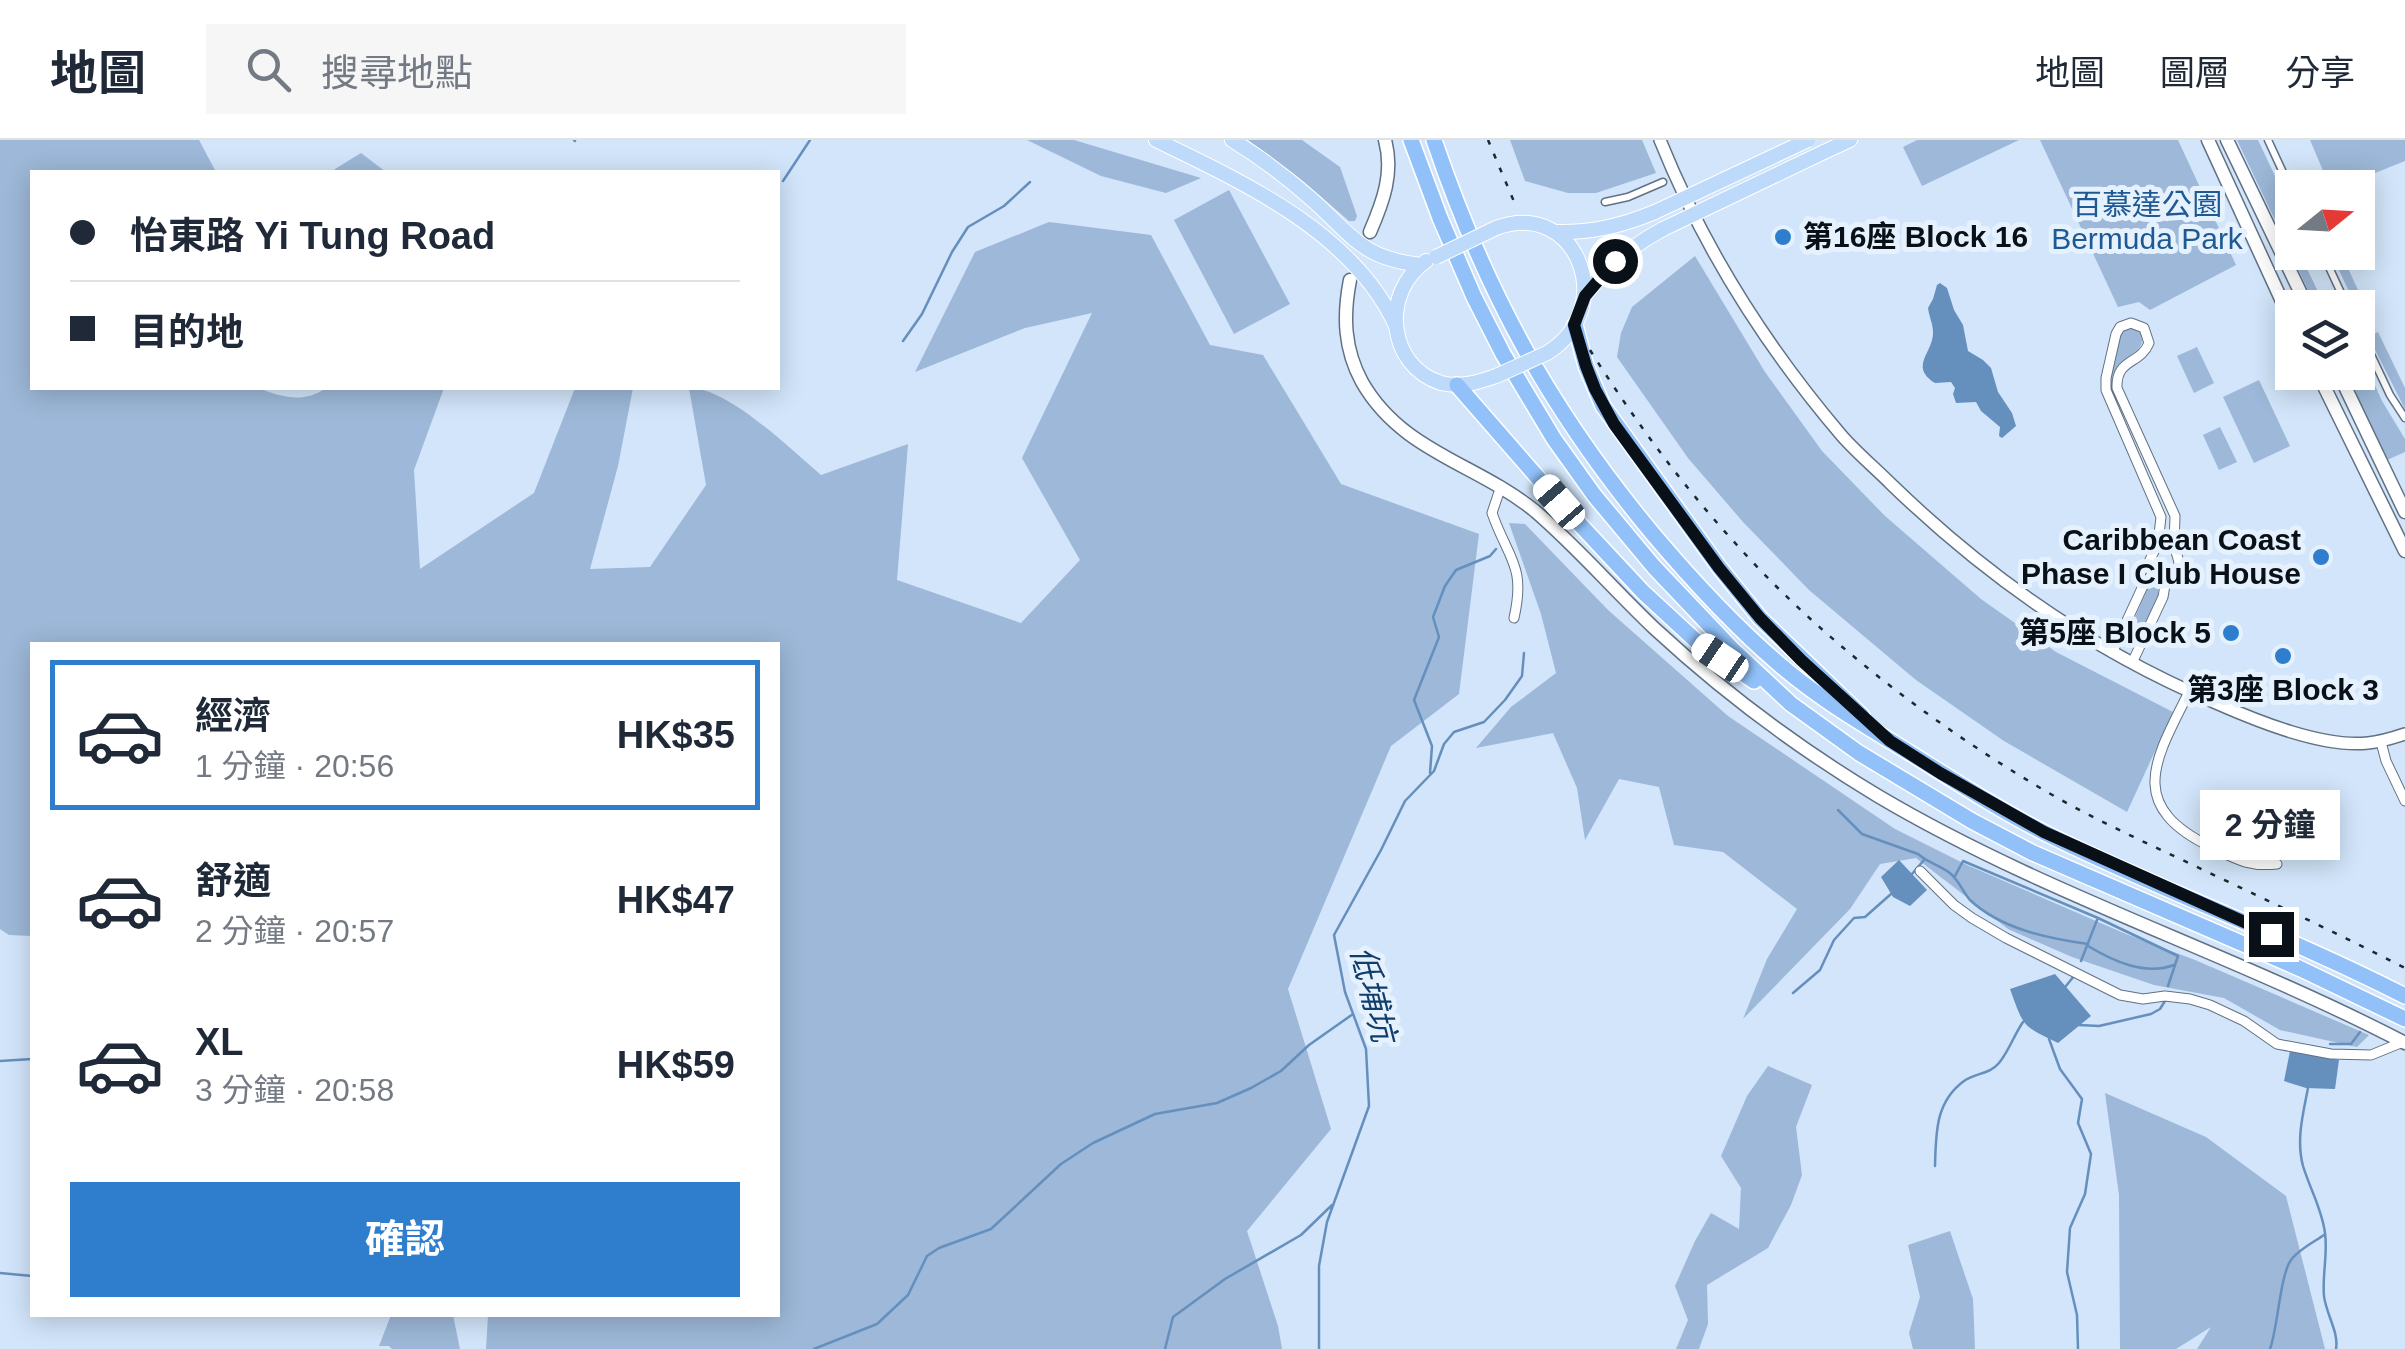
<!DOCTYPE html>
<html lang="zh-TW">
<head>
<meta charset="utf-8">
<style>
	body { margin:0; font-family:Arial,"Noto Sans TC",sans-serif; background:#f6f6f7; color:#1f2937; height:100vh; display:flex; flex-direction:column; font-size:38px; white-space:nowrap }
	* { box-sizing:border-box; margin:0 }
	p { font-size:32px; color:#747a83 }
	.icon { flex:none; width:55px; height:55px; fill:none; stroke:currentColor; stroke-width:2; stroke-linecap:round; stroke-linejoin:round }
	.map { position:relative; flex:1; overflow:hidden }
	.panel { position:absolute; left:30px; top:502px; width:750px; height:675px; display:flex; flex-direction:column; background:#fff; border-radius:0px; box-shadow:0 5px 25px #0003 }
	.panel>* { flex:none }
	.banner { position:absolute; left:30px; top:30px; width:750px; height:220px; border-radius:0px; box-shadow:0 5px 25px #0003; display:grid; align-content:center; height:220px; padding:0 40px; background:#fff }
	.needle { width:65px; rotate:72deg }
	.buttons { position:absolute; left:2275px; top:30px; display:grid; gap:20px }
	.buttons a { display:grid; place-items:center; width:100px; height:100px; border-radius:0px; background:#fff; box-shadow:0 5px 25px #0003; font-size:50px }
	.end { position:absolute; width:45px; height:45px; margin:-22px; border:12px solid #091017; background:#fff; box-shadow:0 0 0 5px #fff }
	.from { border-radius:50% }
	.bubble { position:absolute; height:70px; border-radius:0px; background:#fff; box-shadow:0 5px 25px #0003; font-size:32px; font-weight:700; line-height:70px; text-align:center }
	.car { position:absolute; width:30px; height:60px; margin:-30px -15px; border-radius:12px; box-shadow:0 0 8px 2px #0007; background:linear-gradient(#fff 24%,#345 0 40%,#fff 0 76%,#345 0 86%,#fff 0) }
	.banner b { display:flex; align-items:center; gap:35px; height:95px; font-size:38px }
	.banner b+b { border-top:2px solid #e0e1e3 }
	.banner i { width:25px; height:25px; background:#1f2937 }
	ul { padding:18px 0 0; list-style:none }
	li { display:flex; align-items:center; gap:30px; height:150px; margin:0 20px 15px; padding:0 20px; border:5px solid transparent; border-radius:0px }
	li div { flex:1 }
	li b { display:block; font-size:38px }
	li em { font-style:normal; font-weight:700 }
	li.current { border-color:#2f7ecd }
	li>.icon { width:90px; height:90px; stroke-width:1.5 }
	.primary-button { display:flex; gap:20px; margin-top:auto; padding:20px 40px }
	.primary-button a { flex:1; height:115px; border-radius:0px; background:#2f7ecd; color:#fff; font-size:40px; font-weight:700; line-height:115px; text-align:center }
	header { display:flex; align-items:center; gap:60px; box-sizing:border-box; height:140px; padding:0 50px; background:#fff; border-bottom:2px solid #e0e1e3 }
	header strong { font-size:48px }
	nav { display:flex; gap:55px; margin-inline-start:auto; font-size:35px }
	.search { width:700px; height:90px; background:#f6f6f7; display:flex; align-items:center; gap:25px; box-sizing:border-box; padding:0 35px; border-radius:0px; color:#747a83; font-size:38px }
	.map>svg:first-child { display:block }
</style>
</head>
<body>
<header>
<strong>地圖</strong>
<div class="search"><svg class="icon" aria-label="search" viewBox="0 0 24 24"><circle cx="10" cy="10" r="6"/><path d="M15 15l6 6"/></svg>搜尋地點</div>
<nav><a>地圖</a><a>圖層</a><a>分享</a></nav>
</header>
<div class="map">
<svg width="2405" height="1209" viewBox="0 0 2405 1209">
	<rect width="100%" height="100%" fill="#d2e5fa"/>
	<path fill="#9db8d8" d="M0,0H199L216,32H32V248H258C282,257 303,264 326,248H444L414,330L420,429L534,353L575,248H633L618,326L590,429L650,427L706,345L689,248C728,247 791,310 821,335L908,304L897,440L1021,483L1080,420L1022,318L1092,173L1025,188L915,232L975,112L1049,82L1151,95L1210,205L1263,215L1341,344L1479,394L1459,554L1391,606L1288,849L1331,989L1247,1091L1278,1186L1282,1209H486L488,1175H778V505H32V796L9,795L0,789Z
		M1027,0H1074L1201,38L1166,53L1101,36Z
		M1248,0H1302L1340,27L1357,76L1355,81H1349L1303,41Z
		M1510,0H1642L1656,33L1596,53H1568L1525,41Z
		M1917,0H2019L1922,46L1903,7Z
		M2040,0H2178L2236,125L2150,170L2139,162L2118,167Z
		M2237,0H2258L2292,72V112L2302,113L2300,114L2323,162L2333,158L2337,167H2316Z
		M2310,0H2405V21L2340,47H2330Z
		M361,13L386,32H334L335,29Z
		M1229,50L1290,164L1234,194L1174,80Z
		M2331,113H2341L2375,187L2367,190Z
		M1695,116L1765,232L1822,311L1885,376L1981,459L2056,512L2173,572L2127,672L2004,601L1916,540L1809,450L1743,382L1688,318L1617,217L1621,193L1632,167Z
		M2127,188L2138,189C2154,213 2118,214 2113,236C2112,245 2115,254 2117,262L2115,263L2109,249L2110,236L2119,196Z
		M2378,192L2405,248V269L2368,196Z
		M2197,207L2214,243L2194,253L2177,216Z
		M2358,208L2382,261L2405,299V312L2387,320L2346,233L2358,232Z
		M2259,240L2290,306L2254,323L2223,257Z
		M2220,287L2237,322L2219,330L2203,295Z
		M1509,383L1525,384L1608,470L1728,576L1895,689L1967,725L2126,794L2195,820L2369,895L2357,907L2280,890L2224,858L2154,845L2072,817L2008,789L1916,718L1880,724L1850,769L1743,879L1767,819L1797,769L1723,712L1674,705L1659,647L1619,639L1585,700L1577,648L1553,593L1476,608L1511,567L1556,533L1541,474Z
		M2155,444L2158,445V456L2139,498L2128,493L2147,450Z
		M1768,926L1812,945L1796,987L1802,1035L1791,1065L1768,1108L1707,1145L1708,1184L1699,1209H1676L1688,1180L1675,1146L1695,1101L1711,1073L1739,1089L1741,1048L1721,1016L1747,956Z
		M2105,953L2206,997L2286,1056L2325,1209H2197L2211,1187L2176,1209H2120L2119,1055Z
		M1950,1091L1973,1159L1975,1209H1913L1909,1193L1920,1157L1908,1105Z
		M391,1175H453L460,1209H392L389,1206H379Z"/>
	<path fill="#658fbd" d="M1940,143L1947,148L1954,170L1963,185L1968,211L1983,220L1991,228L1998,252L2012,273L2016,286L2002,298L1999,296L2000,287L1981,271L1976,262L1956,263L1953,254L1955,248L1951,242L1935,243C1908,226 1934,212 1933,192C1933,184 1929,176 1928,168L1933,159L1937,145Z
		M1899,720L1927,750L1910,766L1893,757L1881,737Z
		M2055,834L2091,876L2058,903C2021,885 2024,887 2010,849Z
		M2290,911L2339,920L2335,949L2306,948L2284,941Z"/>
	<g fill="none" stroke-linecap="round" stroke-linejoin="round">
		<path stroke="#658fbd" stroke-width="2.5" d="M574,0L575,1
			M783,41L810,0
			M903,201L922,174L952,112L968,87L1004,66L1030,42
			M1430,633L1432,606L1414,560L1439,497L1433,477L1445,446L1456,430L1490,416L1496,409
			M1838,670L1862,694L1918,714C1928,723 1942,726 1951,734C1959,741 1963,752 1970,760C2001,789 2047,798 2088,804
			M1912,734L1924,720
			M1955,736L1963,721L2098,778L2178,816L2168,846
			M2088,806C2113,821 2145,836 2174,825
			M2081,821L2097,780
			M2066,846L2074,836
			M1793,853L1820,830L1834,800L1854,778L1865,777L1891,754
			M2079,885L2099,886L2151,874L2160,869L2165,861
			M2049,899L2060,929L2082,959L2078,983L2091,1014L2085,1054L2070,1088L2067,1132L2077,1175L2078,1209
			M2330,904H2351L2360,892
			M0,921L32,919
			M2308,948C2303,974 2296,1000 2303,1026C2310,1049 2322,1069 2325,1093C2328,1114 2322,1135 2324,1156C2326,1174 2339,1192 2336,1209
			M1935,1026C1936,994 1935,962 1964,941C1975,933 1990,934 1999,923C2009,911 2014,895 2023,882
			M0,1133L32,1136
			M814,1209L877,1184L908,1155L927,1116L939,1108L991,1089L1061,1024L1093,1003L1155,974L1217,963L1251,948L1281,931L1309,905L1353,874
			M1165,1209L1173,1177L1225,1139L1301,1095L1332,1065
			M1319,1209V1126L1327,1082L1369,966L1366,909L1345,852L1334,795L1381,710L1405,661L1434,631L1444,604L1454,592L1484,582L1505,560L1522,536L1524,513
			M2270,1209C2278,1187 2280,1135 2291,1120C2298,1110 2314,1102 2324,1095"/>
		<defs>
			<path id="pedestrian" d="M2268,0L2292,52
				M1605,62L1628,57L1663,42
				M2322,112L2348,168
				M2358,187L2390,255L2405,278"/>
			<path id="minor" d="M1501,346L1492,373C1508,419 1526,425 1514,478
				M2112,513L2142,448L2152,434L2149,422L2158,403L2161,377L2106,250V238L2116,194L2120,187L2131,183L2144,188L2149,203C2140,225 2116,218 2117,248L2175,376L2174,405L2179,422L2177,432L2166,439L2163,457L2132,523
				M2189,552C2155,620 2125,665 2211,707C2236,719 2248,727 2277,724
				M2381,602L2386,621L2405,661
				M1920,731L1954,765L1972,778L2006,798L2120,855L2143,859L2165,856L2190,859L2210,865L2244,881L2277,904L2331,914L2371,915L2403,902"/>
			<path id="tertiary" d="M1660,0C1703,107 1767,208 1842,296C1857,313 1875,328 1891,344C1986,436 2094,512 2216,563C2257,581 2323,608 2368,603C2381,602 2393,598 2405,594"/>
			<path id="secondary" d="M2208,0L2292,183
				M2227,0L2308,168
				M1370,92C1383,62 1394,33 1385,0
				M1350,140C1343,176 1344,209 1362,242C1402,312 1476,323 1535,371C1577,407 1614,450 1654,488C1722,551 1798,608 1878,656C2045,755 2232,813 2405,903
				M2317,232L2405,411
				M2338,232L2405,372"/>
			<path id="primary" d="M1156,0C1243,42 1354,93 1396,186
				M1232,0C1260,17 1285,36 1309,57C1352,94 1359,118 1421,125
				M1824,12L1850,0
				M1496,88C1578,58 1619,169 1547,213
				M1554,92C1591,93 1621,86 1655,72
				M1426,121C1381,152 1387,226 1441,243C1460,248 1479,242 1496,236
				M1585,155C1607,126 1631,106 1663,89"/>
			<path id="motorway" d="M1411,0L1440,78L1474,157L1503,214L1554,299L1594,355L1654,427L1732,509L1791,564L1859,613L1972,681L2033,713L2301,829L2405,879
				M1434,0C1486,153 1550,270 1653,394C1692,440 1733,485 1779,524C1819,559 1865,585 1910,613C1955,641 1999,670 2047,694C2164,752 2288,796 2405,856
				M1575,185L1586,226L1603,266L1719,427L1760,478L1862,576
				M1457,245L1559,362L1643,452L1695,500L1754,541"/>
		</defs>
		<use href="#pedestrian" stroke="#617184" stroke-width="9"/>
		<use href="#minor" stroke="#617184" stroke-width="11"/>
		<use href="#tertiary" stroke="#617184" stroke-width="14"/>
		<use href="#secondary" stroke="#617184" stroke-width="15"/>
		<use href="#primary" stroke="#fff" stroke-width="16"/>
		<use href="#motorway" stroke="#fff" stroke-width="18"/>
		<use href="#pedestrian" stroke="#fff" stroke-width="6"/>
		<use href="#minor" stroke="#fff" stroke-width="9"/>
		<use href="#tertiary" stroke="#fff" stroke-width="11"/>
		<use href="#secondary" stroke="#fff" stroke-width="12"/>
		<use href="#primary" stroke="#bddafb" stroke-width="14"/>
		<use href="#motorway" stroke="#91c1f8" stroke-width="15"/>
		<path stroke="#1f272f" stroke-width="2.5" stroke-dasharray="5 10" stroke-linecap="butt" d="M1488,0L1515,64
			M1590,210C1633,278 1681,344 1736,404C1819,497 1930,582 2037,646C2087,676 2140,700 2193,725C2264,759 2335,792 2405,828"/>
		<defs>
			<path id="primary-bridge" d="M1655,72L1808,0
				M1663,89L1824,12
				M1436,117L1496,88
				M1496,236L1547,213"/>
		</defs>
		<use href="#primary-bridge" stroke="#fff" stroke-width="16" stroke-linecap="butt"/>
		<use href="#primary-bridge" stroke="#bddafb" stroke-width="14"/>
	</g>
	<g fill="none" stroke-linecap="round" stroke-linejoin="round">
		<path stroke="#091017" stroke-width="12" d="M1615,121L1585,156L1574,185L1586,226L1595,249L1614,284L1719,428L1760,478L1801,520L1890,601L1940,633L2044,692L2271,794"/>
	</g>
	<g fill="#2f7ecd" stroke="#e6f1fe" stroke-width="4">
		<circle cx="1783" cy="97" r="10"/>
		<circle cx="2321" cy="417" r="10"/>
		<circle cx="2231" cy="493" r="10"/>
		<circle cx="2283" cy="516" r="10"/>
	</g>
	<g text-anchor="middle" stroke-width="10" stroke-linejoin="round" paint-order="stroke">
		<g font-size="30" fill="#1e5994" stroke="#e6f1fe">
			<text x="2147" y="75">百慕達公園<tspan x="2147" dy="34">Bermuda Park</tspan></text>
		</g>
		<g font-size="30" font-weight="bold" fill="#091017" stroke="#e6f1fe" text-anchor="end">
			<text x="1803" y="107" text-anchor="start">第16座 Block 16</text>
			<text x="2301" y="410">Caribbean Coast<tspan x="2301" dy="34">Phase I Club House</tspan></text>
			<text x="2211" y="503">第5座 Block 5</text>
			<text x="2283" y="560" text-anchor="middle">第3座 Block 3</text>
		</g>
		<g font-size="32" font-style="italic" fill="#123e6b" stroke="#e6f1fe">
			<text transform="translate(1373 854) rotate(76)" y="11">低埔坑</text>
		</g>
	</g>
</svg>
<div class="buttons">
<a><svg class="needle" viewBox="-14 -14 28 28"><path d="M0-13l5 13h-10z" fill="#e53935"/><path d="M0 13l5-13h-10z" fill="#747a83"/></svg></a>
<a><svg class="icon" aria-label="layers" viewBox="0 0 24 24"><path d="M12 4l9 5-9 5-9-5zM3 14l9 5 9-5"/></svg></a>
</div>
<i class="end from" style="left:1615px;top:121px"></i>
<i class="end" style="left:2271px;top:794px"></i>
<div class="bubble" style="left:2200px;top:650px;width:140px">2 分鐘</div>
<i class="car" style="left:1559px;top:362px;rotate:319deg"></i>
<i class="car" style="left:1720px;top:518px;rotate:304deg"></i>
<div class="banner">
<b><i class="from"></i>怡東路 Yi Tung Road</b>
<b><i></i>目的地</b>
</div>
<section class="panel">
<ul>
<li class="current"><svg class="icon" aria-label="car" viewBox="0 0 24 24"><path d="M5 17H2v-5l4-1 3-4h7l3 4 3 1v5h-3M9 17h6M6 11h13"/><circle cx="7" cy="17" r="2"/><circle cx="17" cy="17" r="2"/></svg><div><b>經濟</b><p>1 分鐘 · 20:56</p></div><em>HK$35</em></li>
<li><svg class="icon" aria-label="car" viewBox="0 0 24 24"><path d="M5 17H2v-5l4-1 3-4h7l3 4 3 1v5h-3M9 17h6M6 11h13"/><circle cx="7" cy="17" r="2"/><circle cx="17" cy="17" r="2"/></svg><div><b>舒適</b><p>2 分鐘 · 20:57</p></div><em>HK$47</em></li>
<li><svg class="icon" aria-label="car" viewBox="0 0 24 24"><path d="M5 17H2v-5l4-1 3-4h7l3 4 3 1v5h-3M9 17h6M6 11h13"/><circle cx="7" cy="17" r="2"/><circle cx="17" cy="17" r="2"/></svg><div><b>XL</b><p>3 分鐘 · 20:58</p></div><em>HK$59</em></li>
</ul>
<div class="primary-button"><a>確認</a></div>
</section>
</div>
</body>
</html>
